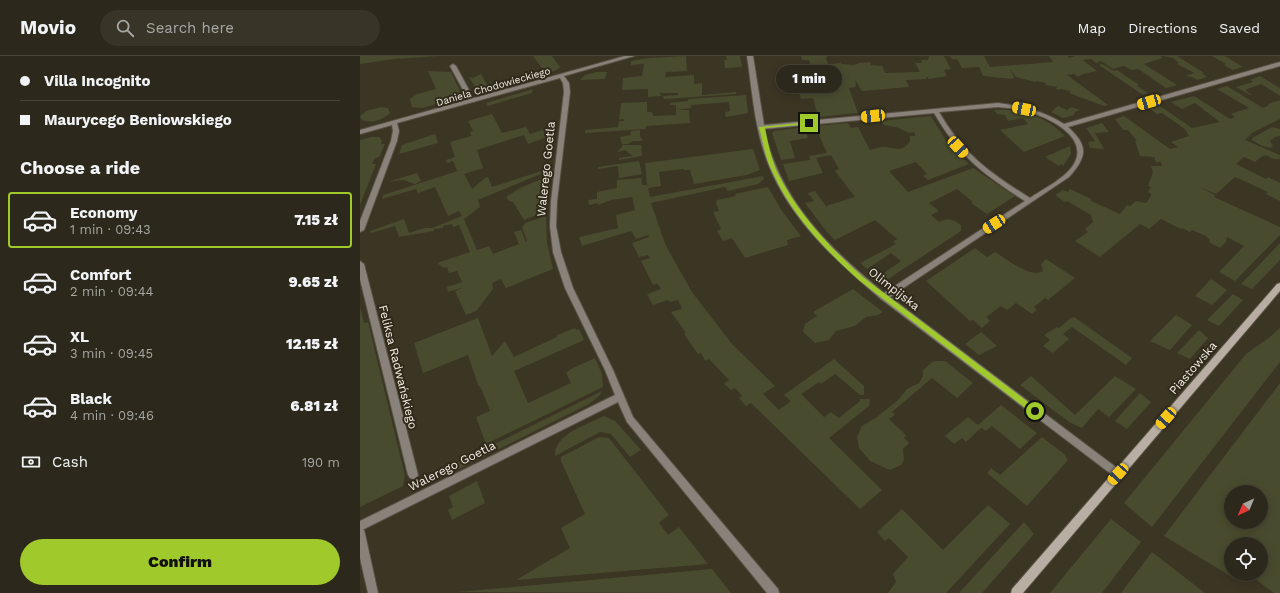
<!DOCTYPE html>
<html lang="en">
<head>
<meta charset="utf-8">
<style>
	body { margin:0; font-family:"Work Sans",sans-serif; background:#383428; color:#f1f3f6; height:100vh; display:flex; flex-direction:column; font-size:15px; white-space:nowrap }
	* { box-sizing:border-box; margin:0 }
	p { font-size:13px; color:#a6a6a3 }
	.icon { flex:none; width:22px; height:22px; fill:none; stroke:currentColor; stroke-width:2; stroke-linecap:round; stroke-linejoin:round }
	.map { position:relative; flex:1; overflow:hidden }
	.side { display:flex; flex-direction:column; background:#2c281b; width:360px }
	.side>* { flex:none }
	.banner { display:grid; align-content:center; height:88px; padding:0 20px; background:#2c281b }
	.needle { width:26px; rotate:224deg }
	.buttons { position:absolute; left:864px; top:429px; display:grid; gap:8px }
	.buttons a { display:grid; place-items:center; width:44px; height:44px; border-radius:50%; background:#2c281b; box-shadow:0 2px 10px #0003,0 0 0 1px #48443a; font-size:20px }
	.end { position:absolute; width:18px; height:18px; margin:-9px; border:5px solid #a0c92c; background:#111; box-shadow:0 0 0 2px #111 }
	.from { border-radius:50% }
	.bubble { position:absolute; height:28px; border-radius:14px; background:#2c281b; box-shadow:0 2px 10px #0003,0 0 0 1px #48443a; font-size:13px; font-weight:800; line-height:28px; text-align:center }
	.car { position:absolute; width:12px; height:24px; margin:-12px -6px; border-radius:5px; box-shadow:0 0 3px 1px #0007; background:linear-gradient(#f5c518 24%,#345 0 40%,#f5c518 0 76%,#345 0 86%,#f5c518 0) }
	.banner b { display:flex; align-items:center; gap:14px; height:38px; font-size:15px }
	.banner b+b { border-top:1px solid #48443a }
	.banner i { width:10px; height:10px; background:#f1f3f6 }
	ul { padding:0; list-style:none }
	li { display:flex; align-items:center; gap:12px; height:56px; margin:0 8px 6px; padding:0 12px; border:2px solid transparent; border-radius:4px }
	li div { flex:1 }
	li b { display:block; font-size:15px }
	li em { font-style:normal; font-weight:800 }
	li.on { border-color:#a0c92c }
	li>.icon { width:36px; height:36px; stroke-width:1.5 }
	h2 { padding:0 20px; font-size:18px; line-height:48px }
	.pay { display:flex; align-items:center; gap:10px; height:44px; padding:0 20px; font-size:15px }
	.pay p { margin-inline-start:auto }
	.action { display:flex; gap:8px; margin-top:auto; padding:8px 20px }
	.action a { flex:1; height:46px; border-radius:24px; background:#a0c92c; color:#111; font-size:16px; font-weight:800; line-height:46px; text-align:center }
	header { display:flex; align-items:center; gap:24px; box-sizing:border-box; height:56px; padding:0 20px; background:#2c281b; border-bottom:1px solid #48443a }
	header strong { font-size:19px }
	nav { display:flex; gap:22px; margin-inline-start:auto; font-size:14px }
	.search { width:280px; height:36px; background:#383428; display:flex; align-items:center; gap:10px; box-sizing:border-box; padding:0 14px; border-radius:22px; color:#a6a6a3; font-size:15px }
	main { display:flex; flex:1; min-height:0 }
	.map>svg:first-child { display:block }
</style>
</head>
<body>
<header>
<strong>Movio</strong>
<div class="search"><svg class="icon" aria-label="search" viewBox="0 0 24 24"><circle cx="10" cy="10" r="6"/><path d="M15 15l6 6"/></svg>Search here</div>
<nav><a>Map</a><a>Directions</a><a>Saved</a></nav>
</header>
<main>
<section class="side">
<div class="banner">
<b><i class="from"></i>Villa Incognito</b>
<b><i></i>Maurycego Beniowskiego</b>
</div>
<h2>Choose a ride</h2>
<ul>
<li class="on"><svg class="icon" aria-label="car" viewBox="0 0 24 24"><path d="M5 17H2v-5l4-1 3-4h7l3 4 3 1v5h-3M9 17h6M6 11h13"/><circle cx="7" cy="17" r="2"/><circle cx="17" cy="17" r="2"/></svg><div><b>Economy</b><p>1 min · 09:43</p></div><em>7.15 zł</em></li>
<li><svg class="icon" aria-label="car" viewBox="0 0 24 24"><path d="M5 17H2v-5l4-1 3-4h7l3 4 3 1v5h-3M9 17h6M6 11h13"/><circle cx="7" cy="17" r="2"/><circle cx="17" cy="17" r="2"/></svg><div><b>Comfort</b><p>2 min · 09:44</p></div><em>9.65 zł</em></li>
<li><svg class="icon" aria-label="car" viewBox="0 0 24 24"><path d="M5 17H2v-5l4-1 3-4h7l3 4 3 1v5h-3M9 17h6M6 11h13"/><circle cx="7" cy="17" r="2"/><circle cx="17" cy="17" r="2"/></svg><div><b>XL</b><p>3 min · 09:45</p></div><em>12.15 zł</em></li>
<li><svg class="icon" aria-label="car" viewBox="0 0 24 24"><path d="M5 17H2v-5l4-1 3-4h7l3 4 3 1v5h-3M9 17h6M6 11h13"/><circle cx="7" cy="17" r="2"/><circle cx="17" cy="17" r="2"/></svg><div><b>Black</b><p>4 min · 09:46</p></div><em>6.81 zł</em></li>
</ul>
<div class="pay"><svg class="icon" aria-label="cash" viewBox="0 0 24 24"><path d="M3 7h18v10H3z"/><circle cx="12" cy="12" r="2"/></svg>Cash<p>190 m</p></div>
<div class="action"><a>Confirm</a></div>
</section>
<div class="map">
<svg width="920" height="537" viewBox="0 0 920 537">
	<rect width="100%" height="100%" fill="#3b3524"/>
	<path fill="#494b2e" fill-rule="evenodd" d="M0,0H78L34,3L0,8Z
		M173,0H192L200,11C196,15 191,17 185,16Z
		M326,0L327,15L306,16L305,21L334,19V28L342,27V39L376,36V38L306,43H304L303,40L318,39V37H299L302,40L288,41V33L262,34L263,22L282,20L284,8L271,9V5L289,2Z
		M366,0H380L382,11L365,12L364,4H367Z
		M441,0H467L466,2L468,8L481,7V8L494,9L499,7L510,6L511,9L522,10L525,17L560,16L555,7H562L561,4H568L569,0H584L591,13L584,14L587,20L569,23L567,21H566V23L546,24L549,31L502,35L495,24L496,28L495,31L489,32L498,57L458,61L453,42L441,43L439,37L457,35L453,23H449L446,13L451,12L449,4H442Z
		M590,0H624L630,11L693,6L689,0H708L709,2L715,0H801L802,2L784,8L817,29L806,32L778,13L771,14L764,10L753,13L741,5L736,7L731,3L723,4L737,15L723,18L718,21L714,18L707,19L748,49L744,50L709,37L711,35L700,33L699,34L696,33L697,31L685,29L686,27L677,25L675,26L656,21L650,13L654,21L652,23L623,20L619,11L602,12L597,3H592Z
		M804,0H817L844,17H842L847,21L837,24L832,21L825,20L834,17L817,8L819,7L813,2Z
		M852,0H865L883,11L872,14L864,9L866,8Z
		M742,8L754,15L757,14L779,29L777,30L788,37L783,39L739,9Z
		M68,15L91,16L100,35L90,44L62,52L52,51L50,43L57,38L76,33Z
		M236,16H247L245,23L220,24L225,19Z
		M121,18L129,32L123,34L116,32L109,21L113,22Z
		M900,20L920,32V40L901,28L885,34L892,39H890L876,31L893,26L890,24Z
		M867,30L903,52L909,49L908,48L920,44V63L892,77L885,84L920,99V103C906,105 910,92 895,106L884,101L876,108L906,123L908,121L920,127V145L906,138L908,136L875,121L856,138L837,130L855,139L854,141L920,171V179L875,225L859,216L884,190L867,181L866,186L860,192L849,186L850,184L846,180L832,174L830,176L822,172L821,173L801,163L789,173L780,168L740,201L715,185L728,176L725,173L733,166L731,159L707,145L705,146L695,139L703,134L708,136L710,133L731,143V145L760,158L767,149L770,150L776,145L786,147L791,140V138L788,136L791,131L788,130L793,116L791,110H802L801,106H796L794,101L780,100L775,85H777L768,74H763L755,63L764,60L810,93L818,91L811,86L829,80L825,73L802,57L797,58L790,53L800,50L832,72L860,66L835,47L822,53L811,46L834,40L870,63L875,61L871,58L889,52L857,33Z
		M173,33L172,37L128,50L126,47Z
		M386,39L388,57L366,61L365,56L370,55L369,46L331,49V52L316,54V49H310V47L328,45V43Z
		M287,46V56H292L293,60L316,59V54H329L330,67L286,70V73L225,77V74L258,71L259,65H264V63L259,64L261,47Z
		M698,50L707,54L711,51L720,54L715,56L714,59L703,62L691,56Z
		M21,51L28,52L30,57C22,64 11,69 1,63L0,60L6,55Z
		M634,54C661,52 686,61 705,80L664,96L640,74L668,68L663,62L648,65L645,59L637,58Z
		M132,58L142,77L166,71L170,78L194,70L193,79L168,88L164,79L117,94L123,112L104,118L112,133L125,122L128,121L132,131L188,113V115L118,144L120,151L104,163L117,194L129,190L133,198L159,188L154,176L161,174L166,186L167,185L162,172L165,167L186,160L187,187L193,213L146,232L141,223L132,227L133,233L116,255L106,259L95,235L104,231L88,236L87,231L102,226L97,215L89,217L87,211L84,212L77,207L110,196L99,169L93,171L92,168L83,170V172L74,173V175L39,181L35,170L11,177L10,175L44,163L49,177L64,172H72L102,160L99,155L88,160L75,131L58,137L56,133L22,143L23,139L107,112L97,115L93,105L87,107L86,104L95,101L90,86L111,80L110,76L113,75L108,65Z
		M571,60L588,88L609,108L568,124L563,120L567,118L556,106L529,115L548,136L613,112L655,140L627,158L611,147L613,146L597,133L569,147L579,155L571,159L579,166C588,161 593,163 601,169V175L522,227L517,222L541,205L531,197L507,213L500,207L536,188L533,186L537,183L515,164L475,184L466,175L445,147L454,145L448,137L455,135L466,150L495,141L475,115L479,113L471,99L456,102L463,117L429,125L423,108L450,104L449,100L467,97L455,70L488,67L491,72L498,71L510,94C514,93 519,91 523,91C534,91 542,98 550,85V80H555L554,76L549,77L539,72L524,69L521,65Z
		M742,67L749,76L735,77L744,93L730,92L728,86L735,85L726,72Z
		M444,71L448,82L430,85L435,102L421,104L412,77L414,75Z
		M912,71L920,73V80L915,81L910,85L913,90L911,92L902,90L892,84V82Z
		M280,74V80L283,85H273L268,88H262L260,81L270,79L271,75Z
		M75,78L78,87L39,98L42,89Z
		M11,81H19L22,84L21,88H25L19,101L15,102L12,108H16L0,149V84Z
		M262,89H281L282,100L259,104V102L273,100L265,94L257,96L262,91Z
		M710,90L711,98L703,110L701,108L699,110L685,101Z
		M393,93L400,114L387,119L334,128L330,114H324L323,113L299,116L301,130L288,132L290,141L403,120L404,123L398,128L368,135L365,131L291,147L306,190L332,236L372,288L415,330L403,338L419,354L431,345L424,339L474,303L504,330V339H500L475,318L461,328L459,326L441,338L464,361L471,356L479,362L500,345V343H510L509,350L469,382L522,434L500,453L391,347L386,350L379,342L382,340L375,332L371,334L364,328L369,324L349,303L345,305L341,297L338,298L324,278L326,277L311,256L322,253L318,244L310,246L308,244L293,249L287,238L301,233L297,227L293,229L281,205L290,202L288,199L279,201L272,187L289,181L288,179L276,183L271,175L222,190L219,181L258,172L256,159L275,154L272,141L251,144L238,149V147L229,149L228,144L237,143V136L257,132V124L281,122L282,129H287L285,107Z
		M279,105L282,118L259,122L258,110L238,113V111Z
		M57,117L61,125L55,128L43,124L27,126Z
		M191,119L187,155L164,164L153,146L149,145L146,141L160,132Z
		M408,131L422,155L441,180L427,184L428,189L385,202L372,182L363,185L357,175L361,173L353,156L359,155L356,148L357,144L376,140L375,138Z
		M920,187V204L892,233L881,228Z
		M615,192L627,201L635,196C645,202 671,223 683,215L681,208L686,203L715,222L688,244L685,242L674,251L677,254L672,258L656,247L647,254L641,250L626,261L630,265L622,272L613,264L610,265L566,225Z
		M851,223L867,234L852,249L835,240Z
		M493,233L523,256L518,259L506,261L495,270L476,275L469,284L455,287L443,276L445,268L457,260L453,256Z
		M873,238L883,244L859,270L847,264Z
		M0,251L4,267L8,266L45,420L43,430L0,451Z
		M816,259L832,269L810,294L790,285Z
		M714,261L772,302L766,309L712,271L713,270L703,278L709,283L693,297L683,290L690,284L684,279L697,271L699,272L711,262Z
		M118,262L132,300L145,285L154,301L197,281V279L215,272L216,274L219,273L224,284L154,315L168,347L211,327L206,317L211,313L235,302L242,318L243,331L126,388L116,361L130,355L121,332L118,329L108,299L63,317L54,287Z
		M920,272V306L792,471L764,447L886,298L910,281Z
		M839,274L848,282L830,303L817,297Z
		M621,276L637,290L619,299L605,288Z
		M576,305H585L613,327L597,342L572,322L532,356L535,359L529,363L546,379L544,382L549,387L543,393L544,404L541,409L530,414L510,405L499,392L497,381L502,370L517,361L538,344L547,333L559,327L563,320V314L572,306Z
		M671,320L715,359L755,320L776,333L749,361L738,353L722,372L709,366L660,329Z
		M920,327V537H914L889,518H901V488H871V518H875L872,521L804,480ZM871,436H901V466H871Z
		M242,335L239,340L229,348L89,418L82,421H68Z
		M780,337L791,346L767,373L755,365Z
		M641,349L677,377L660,393L632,370L626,375L621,372L606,386L602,382L594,388L585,380L608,361L618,369Z
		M244,360L255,365L281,394L270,401L251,378L240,376L195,400C194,378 228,368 244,360Z
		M239,381L249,382L309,459L299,467L308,479L319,471L348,508L156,524L210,492L201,472L225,458L201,405V401Z
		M682,381L704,398L708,404L667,450L627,417L631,412L640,419Z
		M117,425L125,447L92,464L88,454L93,451L89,440Z
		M628,449L650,468L586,537H528L536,526L533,518L548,501L529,482L525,485L517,476L542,453L583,494Z
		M751,463L781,486L742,537H690Z
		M664,466L674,478L622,537H599Z
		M792,496L845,537H761Z
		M352,513L371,537L98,536Z"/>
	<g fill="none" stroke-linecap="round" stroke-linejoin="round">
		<defs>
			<path id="lane" d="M93,8L96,10L115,45L114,46L109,45L90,10Z
				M0,473L4,474L5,478L18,537H8L0,502Z"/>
			<path id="street" d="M265,0H274L204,20L209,27L210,36L197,145L196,170L201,196L213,232L253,314L273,361L418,533L419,537H407L267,366L258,346L0,475V465L255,339L245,314L205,232L193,196L190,170L191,145L204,36L203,27L200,22L37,67L39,75L37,85L4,174L0,176V165L31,85L33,75L32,69L0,78V74Z
				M387,0H393L404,69L638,47C662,50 683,55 704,68L920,6V10L708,71C729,90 727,101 709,121L530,241L761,415L763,418L761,421L758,422L755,421L521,243C474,203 425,159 405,99C394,67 392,33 387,0ZM638,51C647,52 656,52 665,55C686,60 730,80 714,108C706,122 683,133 670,142C630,117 603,98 579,56ZM574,57C599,100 623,118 665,145L524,237C469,192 420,145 404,73Z
				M0,205L4,208L58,419L56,422L53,423L50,422L48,419L0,223Z"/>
			<path id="secondary" d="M920,227V235L663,537H651L652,533L917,228Z"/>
		</defs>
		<use href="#lane" stroke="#585243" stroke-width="2"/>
		<use href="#street" stroke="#585243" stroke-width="2"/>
		<use href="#secondary" stroke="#585243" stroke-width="2"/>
		<use href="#lane" fill="#88827b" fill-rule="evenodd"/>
		<use href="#street" fill="#88827b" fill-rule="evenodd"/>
		<use href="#secondary" fill="#b8aea3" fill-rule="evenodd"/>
	</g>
	<path fill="#a0c92c" d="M450,66L449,68L405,72C408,87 411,102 417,116C438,158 470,192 504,222L677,353V357H672L500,225C465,194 431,158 412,115C405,101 403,86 399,71Z"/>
	<g text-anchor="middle" stroke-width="4" stroke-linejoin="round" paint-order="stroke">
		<g font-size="10" fill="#f1ede3" stroke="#302a1a">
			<text transform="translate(133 30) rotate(-16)" y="4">Daniela Chodowieckiego</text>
		</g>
		<g font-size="12" fill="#f1ede3" stroke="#302a1a">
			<text transform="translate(186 113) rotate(-84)" y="4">Walerego Goetla</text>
			<text transform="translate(534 233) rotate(38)" y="4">Olimpijska</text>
			<text transform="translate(38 311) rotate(76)" y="4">Feliksa Radwańskiego</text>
			<text transform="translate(833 312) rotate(-49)" y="4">Piastowska</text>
			<text transform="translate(92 410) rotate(-27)" y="4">Walerego Goetla</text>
		</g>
	</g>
</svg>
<div class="buttons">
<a><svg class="needle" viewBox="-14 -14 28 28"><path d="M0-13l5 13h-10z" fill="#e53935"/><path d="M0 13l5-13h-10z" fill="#a6a6a3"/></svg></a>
<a><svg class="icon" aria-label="locate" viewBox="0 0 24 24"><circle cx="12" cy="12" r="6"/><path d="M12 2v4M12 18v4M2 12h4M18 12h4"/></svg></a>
</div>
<i class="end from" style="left:675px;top:355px"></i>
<i class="end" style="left:449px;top:67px"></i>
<div class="bubble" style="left:416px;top:9px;width:66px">1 min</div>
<i class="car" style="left:789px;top:46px;rotate:254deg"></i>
<i class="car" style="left:664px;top:53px;rotate:282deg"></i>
<i class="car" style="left:513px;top:60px;rotate:264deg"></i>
<i class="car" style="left:598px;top:91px;rotate:138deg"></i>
<i class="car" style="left:634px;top:168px;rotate:237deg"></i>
<i class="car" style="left:806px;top:362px;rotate:221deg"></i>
<i class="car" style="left:758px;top:418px;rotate:222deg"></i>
</div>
</main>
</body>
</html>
